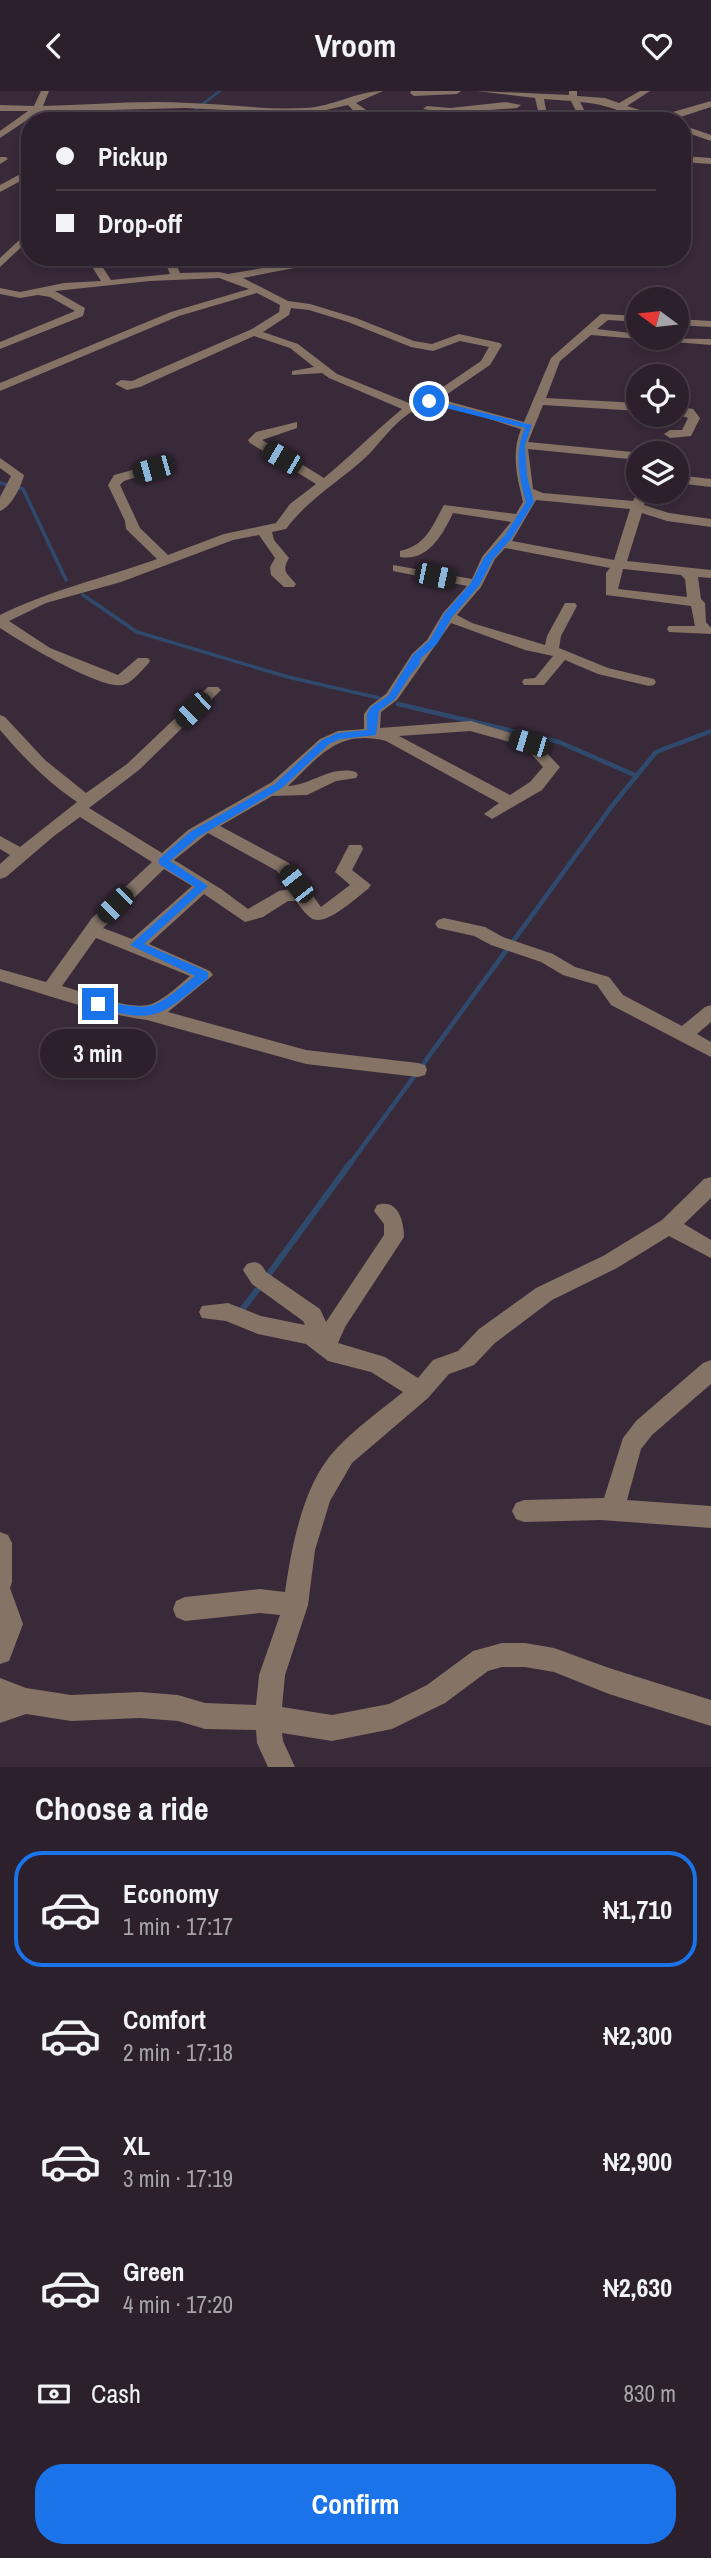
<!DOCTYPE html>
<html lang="en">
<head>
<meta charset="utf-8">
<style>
	body { margin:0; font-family:"Archivo Narrow",sans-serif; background:#372d38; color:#f1f3f6; height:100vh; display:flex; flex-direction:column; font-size:26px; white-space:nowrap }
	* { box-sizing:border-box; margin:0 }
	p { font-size:23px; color:#a6a3a9 }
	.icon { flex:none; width:38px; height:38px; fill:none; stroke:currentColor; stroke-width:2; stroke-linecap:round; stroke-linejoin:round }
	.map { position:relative; height:1676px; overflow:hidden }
	.details { display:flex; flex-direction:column; background:#2b202c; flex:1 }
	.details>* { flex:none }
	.hud { position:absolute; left:21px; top:21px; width:670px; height:154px; border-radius:28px; box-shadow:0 4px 10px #0003,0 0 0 2px #473e48; display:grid; align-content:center; height:154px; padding:0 35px; background:#2b202c }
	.needle { width:46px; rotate:285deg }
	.buttons { position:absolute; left:626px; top:196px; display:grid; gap:14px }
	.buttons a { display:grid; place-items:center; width:63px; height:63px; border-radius:50%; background:#2b202c; box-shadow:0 4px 10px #0003,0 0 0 2px #473e48; font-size:35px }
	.end { position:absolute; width:32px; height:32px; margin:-16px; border:9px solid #1a73e8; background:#fff; box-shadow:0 0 0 4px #fff }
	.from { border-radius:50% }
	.bubble { position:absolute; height:49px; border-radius:24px; background:#2b202c; box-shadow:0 4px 10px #0003,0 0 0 2px #473e48; font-size:23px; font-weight:800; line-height:49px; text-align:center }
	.car { position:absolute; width:21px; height:42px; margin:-21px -10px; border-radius:9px; box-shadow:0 0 5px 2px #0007; background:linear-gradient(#222 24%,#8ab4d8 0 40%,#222 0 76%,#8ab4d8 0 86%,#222 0) }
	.hud b { display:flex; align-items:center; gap:24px; height:66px; font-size:26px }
	.hud b+b { border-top:2px solid #473e48 }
	.hud i { width:18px; height:18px; background:#f1f3f6 }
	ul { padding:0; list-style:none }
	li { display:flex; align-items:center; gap:21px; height:116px; margin:0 14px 10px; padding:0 21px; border:4px solid transparent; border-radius:28px }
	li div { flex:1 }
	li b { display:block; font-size:26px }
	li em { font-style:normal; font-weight:800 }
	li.selected { border-color:#1a73e8 }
	li>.icon { width:63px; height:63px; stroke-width:1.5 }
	h2 { padding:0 35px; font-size:32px; line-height:84px }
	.pay { display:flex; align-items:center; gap:18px; height:77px; padding:0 35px; font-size:26px }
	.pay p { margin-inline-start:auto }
	.button { display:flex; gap:14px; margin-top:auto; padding:14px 35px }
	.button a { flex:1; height:80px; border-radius:28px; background:#1a73e8; color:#fff; font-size:28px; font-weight:800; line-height:80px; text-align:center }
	header { display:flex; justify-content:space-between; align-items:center; height:91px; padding:0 35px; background:#2b202c; font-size:32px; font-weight:800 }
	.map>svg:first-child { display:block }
</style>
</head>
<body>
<header><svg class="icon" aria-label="back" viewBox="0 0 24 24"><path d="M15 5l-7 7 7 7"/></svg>Vroom<svg class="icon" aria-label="heart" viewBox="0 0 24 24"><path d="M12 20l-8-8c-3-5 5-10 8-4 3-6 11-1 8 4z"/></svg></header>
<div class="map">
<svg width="711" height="1676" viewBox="0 0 711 1676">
	<rect width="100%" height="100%" fill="#392a3a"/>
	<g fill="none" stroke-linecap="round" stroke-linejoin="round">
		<path stroke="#304a6d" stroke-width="2.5" d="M196,18L220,0"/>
		<path stroke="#304a6d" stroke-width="3.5" d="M0,392L23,398L66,489
			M83,504L137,541L288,586L379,607
			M398,613L403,614"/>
		<path stroke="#304a6d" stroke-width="4.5" d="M398,613L559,651L637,685
			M350,1073L612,715L656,661L711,640"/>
		<path stroke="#304a6d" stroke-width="6" d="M266,1187L351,1071
			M241,1220L261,1194"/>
		<path fill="#857366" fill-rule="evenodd" d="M41,0H49L43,15C91,14 140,9 188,12C227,13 266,19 305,17C332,16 357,0 383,0L356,12L382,30C368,30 357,25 348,14L308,23L185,17L39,21L0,47V40L28,20H0V14L34,15Z
			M411,0H461L457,3L414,5L410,2Z
			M477,0L569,4V0H577V5L605,7L619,12L640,0H650L627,15L659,25L711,10V16C693,21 670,32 654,30C628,25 610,13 580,11L590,30H581L571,10L544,8L547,24L543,27L539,24L535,7Z
			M506,11L521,14L517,17L450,22L423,18L427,15L450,17Z
			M682,34L711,44V50L682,40Z
			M682,65L711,67V73L682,71Z
			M0,66H6L8,68L0,73Z
			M30,78V85L0,101V94Z
			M30,139V148L0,176V167Z
			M86,166H96L111,189L170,183L163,166H173L180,182L219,181L228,183L326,166H351L243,187L288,210L310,213L356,227L414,250L432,253L459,243L500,252L502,254L490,274L440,308L524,331L551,267L601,223L639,225V231L608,229L597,238L639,243V247L711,248V254L591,244L560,270L546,307L639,312V320L543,314L528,351L643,362H639V369L528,358L533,398L543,402L633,410L639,398V401H648L644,414L669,422L711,428V436L667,430L642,422L627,470L711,479V487L698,486L701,508L705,512L706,531L711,537V543L669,541L667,538L669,535H695L691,515L606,504V482L610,477L505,457L495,468L481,496L457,524L472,532L545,554L547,545L565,512H575L577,515L561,545L559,557L608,577L654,588L656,591L654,594L649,595L598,583L565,569L544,594H524L522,591L524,588L535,587L553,565L525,559L451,532L397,609L381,621L380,637L471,630L534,649L560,676L542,699L492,728L484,723L499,712L386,650C338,638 320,665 288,695C312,694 330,674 356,681L358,684L356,687L336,690L307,704L272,705L220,735L289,772L321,816L350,794L335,781L349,754H361L363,758L352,779L371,794L368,798C357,806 325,837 311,827C305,823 300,815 296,810H288L263,826L245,831L204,803L149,853L210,880L213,884L168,921L306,959L418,972L425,974L427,979L425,984L418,986L306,973L147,929C96,922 48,904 0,890V878L46,891L92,827L152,771L80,726L54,745L6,786L0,788V773L10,764L0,758V745L20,756L77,711C47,691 23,666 0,639V624L5,626L45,669L86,702L127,673L208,596H218L221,599L218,602L139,679L89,717L162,762L188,739L272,691L320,648L338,640L364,638V623L370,615L386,603L412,563L427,549L443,522L467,495L393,480V474L472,488L482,466L511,431L453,422C443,443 428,471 400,466V460C427,454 432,435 444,414L516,423L523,411C517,385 511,363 521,338C503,333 449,313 433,314C404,315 384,349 366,366C339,391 308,408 286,438L272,441L274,449L289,467C281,481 287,482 296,493L294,496H284L271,484L270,476L275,467L259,444L233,449L121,491L46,512L9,530L50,557L118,584L138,567H148L150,570L148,573C142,579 132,592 123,594C101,599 21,551 0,537V524C50,499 105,487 157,468L126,438L125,430L108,394L114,384L169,369L175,373L124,390L120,394L140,437L168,464L224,443L276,432L290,413L316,393L250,352L248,349L256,341L297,331V337L262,349L324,387C351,365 375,340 402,318L329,287L322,282L292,284V280L314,276L290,257L254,245L140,296L127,299L115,293L121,289L132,290L252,238L279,221L280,214L257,202L179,225L0,300V292L171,221L249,198L219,187L150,190L55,200L85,217L83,225L0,258V251L75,220L50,206L38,204L20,207L0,203V197L20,201L64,192L101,190ZM291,217L309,219L348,231L411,256L433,260L460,250L489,256L481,270L424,309L409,312L337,283L298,253L263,241L289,224ZM536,409L630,418L614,469L512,450ZM623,478L681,484L685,488L687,506L618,498ZM470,640L524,655L543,676L530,691L510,704L399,645ZM208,742L277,780L290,798L279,800L248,818L221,798L174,769ZM164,778L192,795L132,848L103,837ZM96,847L190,885C179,894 167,906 154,912C134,922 84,901 62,895Z
			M677,228L711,230V236L677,234Z
			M677,315L693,318L700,327L691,345L670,347L664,343L670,339H682L688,327L677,323Z
			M0,367L24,384C21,396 12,415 0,420V406L11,385L0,377Z
			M677,384L711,388V396L677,392Z
			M444,827L485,836L503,846L553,863L575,876L609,886L623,904L682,935L705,916L711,914V931L697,943L711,951V966L611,914L597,894L563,884L541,871L491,854L474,845L438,837L435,833L438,829Z
			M711,1086V1107L684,1133L711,1149V1167L669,1145L617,1177L552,1209L495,1252L474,1274L449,1283L428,1307L352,1372L330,1410L315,1459L308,1514L285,1584L282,1616L332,1624L389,1613L427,1594L473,1560L502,1552H525L554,1557L609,1577L711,1609V1635L609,1603L554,1581L525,1576H502L488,1580L445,1612L392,1638L332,1650L282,1642L283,1650L295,1676H268L257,1652L256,1639L205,1638L178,1630L140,1627L71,1630L26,1623L0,1632V1587L26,1597L71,1604L140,1601L178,1604L205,1612L256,1614L259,1584L280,1524L260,1522L185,1530L176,1526L173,1518L176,1510L185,1506L260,1498L285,1501C292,1454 303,1392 337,1357C357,1336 381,1319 403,1301L371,1281L328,1270L306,1253L258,1243L226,1230L202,1227L199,1221L202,1215L228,1212L261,1225L305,1234L303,1230L252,1193L243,1179L247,1173C257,1169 261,1172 266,1181L320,1218L326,1231L384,1144V1133L374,1120L377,1114C398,1107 404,1130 404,1146L345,1236L338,1252L385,1266L418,1287L433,1269L458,1260L479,1238L536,1197L603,1165L662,1129L704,1088Z
			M711,1269V1293L652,1344L641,1358L627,1409L711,1415V1437L601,1429L524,1431L516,1428L512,1420L516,1412L524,1409L604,1407L623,1347L636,1330L703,1272Z
			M0,1441L8,1444L12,1452V1491L10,1497L23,1533L9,1570L0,1573Z"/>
	</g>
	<path fill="#1a73e8" d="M429,308L532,334L525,354L527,385L534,411L511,448L493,468L479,495L452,526L437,553L421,567L419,574L411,583L395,608L379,620L376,644L340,648L329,653L282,697L198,746L170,770L208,795L144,853L208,881V887C159,926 157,933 94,916L92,913L98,909C156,920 149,921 195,885L130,854L195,796L159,773V768L190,741L275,693L322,649L338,642L367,639V623L371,616L388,605L413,564L430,549L444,523L471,492L484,467L505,444L526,411C519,385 514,362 525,337L426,312Z"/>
</svg>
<div class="buttons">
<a><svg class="needle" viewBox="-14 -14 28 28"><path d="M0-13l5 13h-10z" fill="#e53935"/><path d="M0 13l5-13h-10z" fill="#a6a3a9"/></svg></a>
<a><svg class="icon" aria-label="locate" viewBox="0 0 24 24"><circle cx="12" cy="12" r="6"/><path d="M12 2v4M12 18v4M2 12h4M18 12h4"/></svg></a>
<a><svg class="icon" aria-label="layers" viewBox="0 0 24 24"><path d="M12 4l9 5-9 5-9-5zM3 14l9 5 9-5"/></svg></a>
</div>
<i class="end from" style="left:429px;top:310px"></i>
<i class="end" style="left:98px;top:913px"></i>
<div class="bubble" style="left:40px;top:938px;width:116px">3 min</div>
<i class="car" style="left:282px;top:367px;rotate:300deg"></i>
<i class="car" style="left:153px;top:378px;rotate:254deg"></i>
<i class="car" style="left:435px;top:485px;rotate:102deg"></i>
<i class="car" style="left:193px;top:619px;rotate:226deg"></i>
<i class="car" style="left:529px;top:652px;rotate:287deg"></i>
<i class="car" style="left:296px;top:793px;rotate:322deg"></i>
<i class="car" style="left:115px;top:814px;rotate:225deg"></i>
<div class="hud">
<b><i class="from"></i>Pickup</b>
<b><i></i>Drop-off</b>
</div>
</div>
<section class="details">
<h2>Choose a ride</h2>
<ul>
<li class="selected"><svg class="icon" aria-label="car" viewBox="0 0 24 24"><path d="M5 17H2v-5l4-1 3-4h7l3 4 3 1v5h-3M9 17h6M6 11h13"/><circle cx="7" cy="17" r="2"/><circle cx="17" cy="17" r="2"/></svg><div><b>Economy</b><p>1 min · 17:17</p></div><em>₦1,710</em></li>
<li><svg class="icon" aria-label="car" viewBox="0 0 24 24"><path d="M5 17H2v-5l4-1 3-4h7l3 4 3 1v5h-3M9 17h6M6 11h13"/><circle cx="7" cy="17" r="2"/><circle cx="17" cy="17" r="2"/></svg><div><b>Comfort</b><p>2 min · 17:18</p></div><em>₦2,300</em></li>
<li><svg class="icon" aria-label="car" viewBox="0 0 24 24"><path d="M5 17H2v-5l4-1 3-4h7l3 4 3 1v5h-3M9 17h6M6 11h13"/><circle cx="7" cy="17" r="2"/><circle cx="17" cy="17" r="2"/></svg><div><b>XL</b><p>3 min · 17:19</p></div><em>₦2,900</em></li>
<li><svg class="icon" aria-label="car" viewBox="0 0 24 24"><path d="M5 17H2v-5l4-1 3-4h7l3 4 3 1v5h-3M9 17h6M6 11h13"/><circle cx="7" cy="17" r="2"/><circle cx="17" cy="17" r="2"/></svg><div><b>Green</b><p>4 min · 17:20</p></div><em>₦2,630</em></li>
</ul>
<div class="pay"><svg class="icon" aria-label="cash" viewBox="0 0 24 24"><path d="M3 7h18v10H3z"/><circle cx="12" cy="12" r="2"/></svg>Cash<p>830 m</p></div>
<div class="button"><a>Confirm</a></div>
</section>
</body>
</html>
